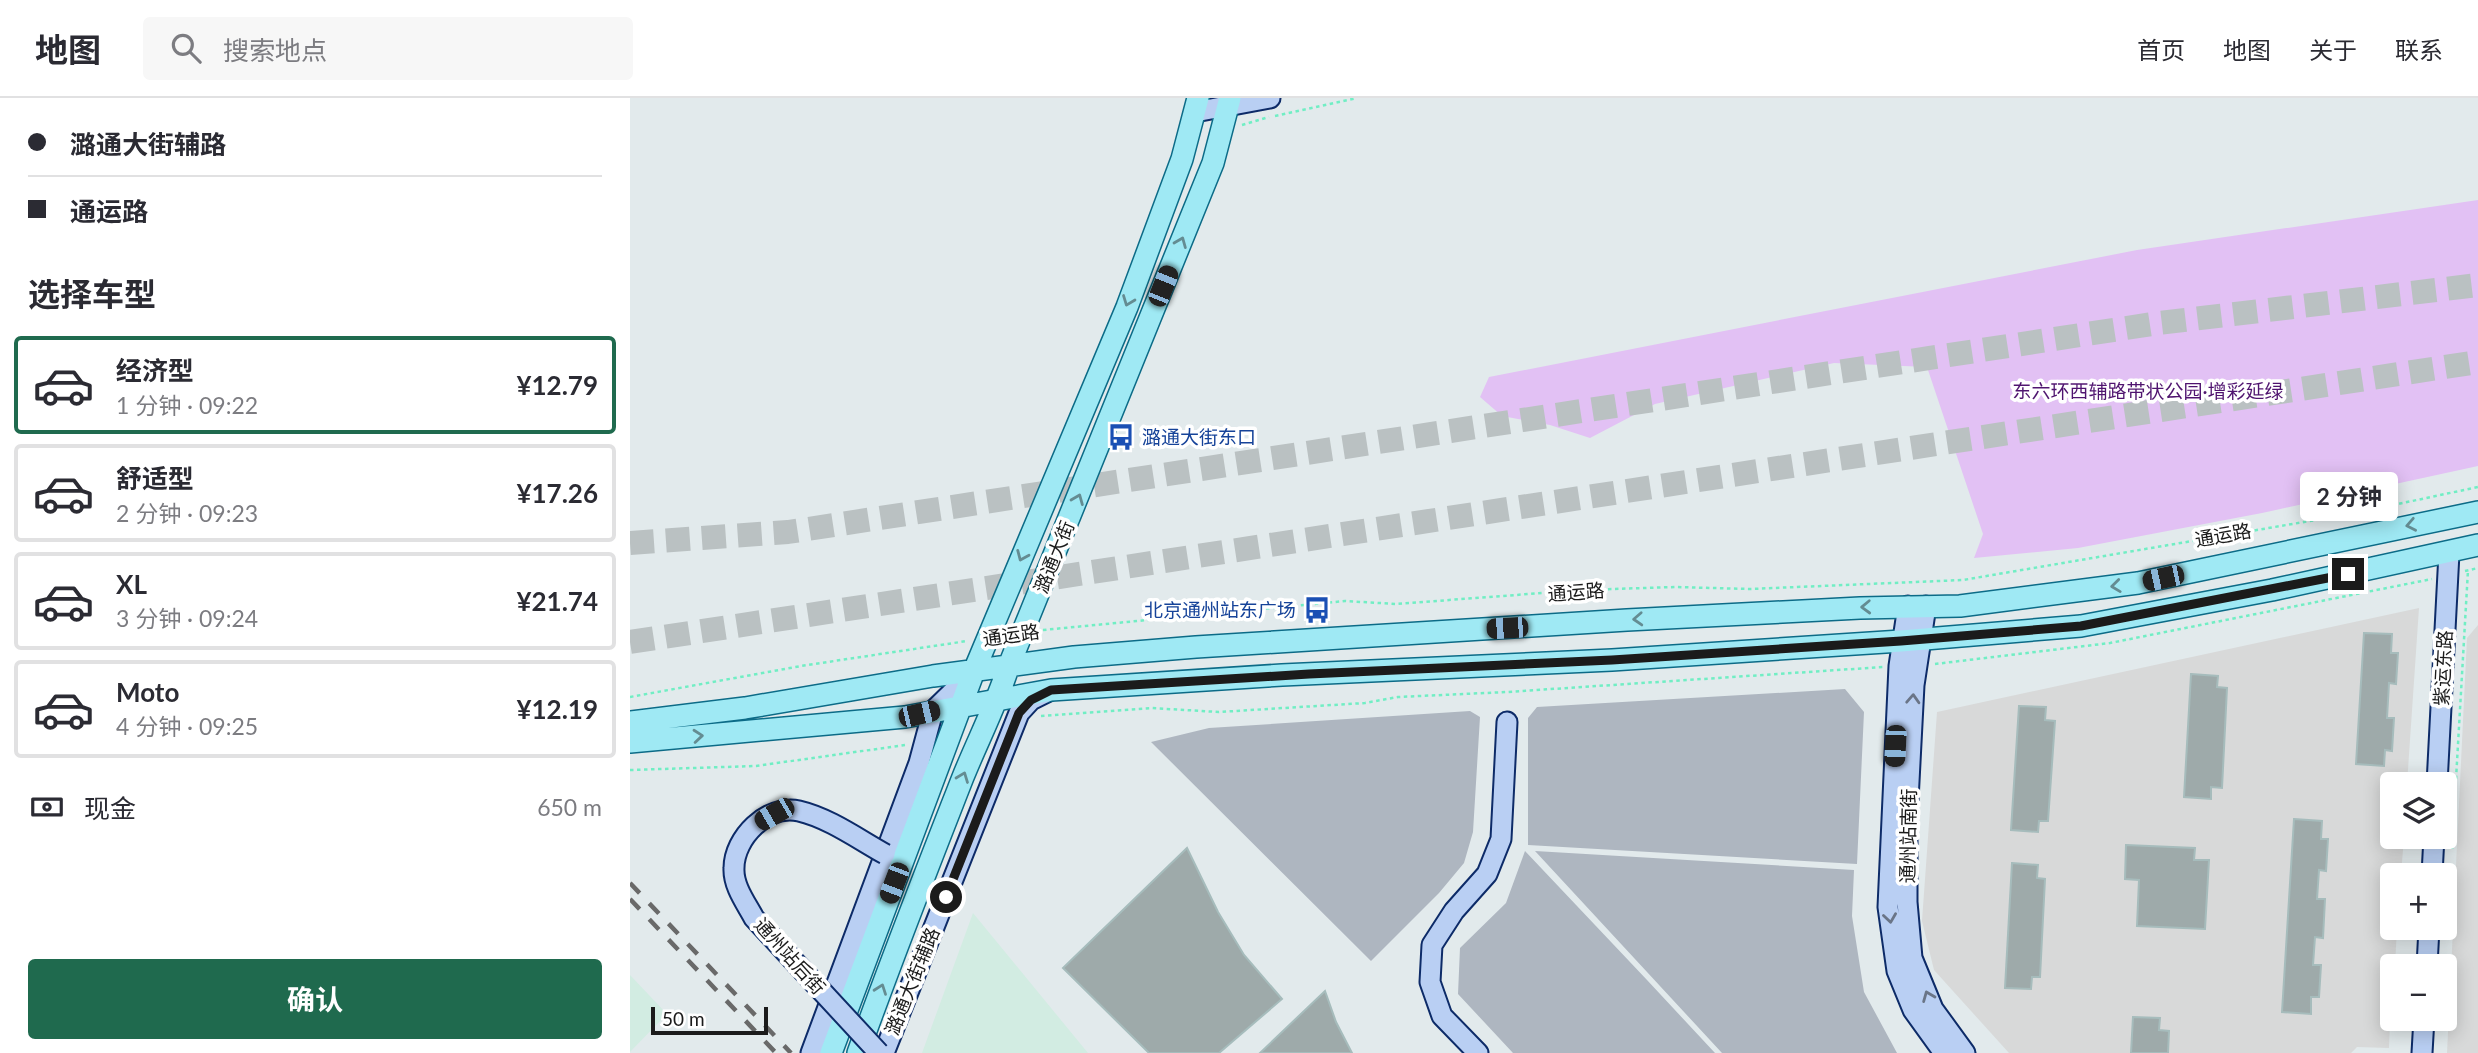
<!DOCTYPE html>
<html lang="zh">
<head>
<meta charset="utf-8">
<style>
	body { margin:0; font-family:Lato,"Noto Sans SC",sans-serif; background:#f7f7f7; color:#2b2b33; height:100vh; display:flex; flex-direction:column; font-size:26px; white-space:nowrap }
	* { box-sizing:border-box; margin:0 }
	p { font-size:23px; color:#7c7c81 }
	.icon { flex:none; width:38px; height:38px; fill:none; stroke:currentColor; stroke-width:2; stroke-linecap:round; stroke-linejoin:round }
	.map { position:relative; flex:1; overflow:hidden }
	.details { display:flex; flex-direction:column; background:#fff; width:630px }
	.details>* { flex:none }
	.banner { display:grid; align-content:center; height:154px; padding:0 28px; background:#fff }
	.buttons { position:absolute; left:1750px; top:674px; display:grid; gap:14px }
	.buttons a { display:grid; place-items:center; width:77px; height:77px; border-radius:7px; background:#fff; box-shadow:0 4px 18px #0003; font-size:35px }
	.scale { position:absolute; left:21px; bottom:18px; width:117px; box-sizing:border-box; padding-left:7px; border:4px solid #1b1b1b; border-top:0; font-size:19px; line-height:24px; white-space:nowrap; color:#1b1b1b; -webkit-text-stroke:5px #fff; paint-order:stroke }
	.end { position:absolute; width:32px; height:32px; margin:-16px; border:9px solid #1b1b1b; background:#fff; box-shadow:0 0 0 4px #fff }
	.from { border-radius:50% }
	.bubble { position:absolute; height:49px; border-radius:7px; background:#fff; box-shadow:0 4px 18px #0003; font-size:23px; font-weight:700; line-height:49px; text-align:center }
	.car { position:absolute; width:21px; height:42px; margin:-21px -10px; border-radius:9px; box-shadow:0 0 5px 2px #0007; background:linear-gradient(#222 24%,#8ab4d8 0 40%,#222 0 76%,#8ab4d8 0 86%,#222 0) }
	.banner b { display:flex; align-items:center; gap:24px; height:66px; font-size:26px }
	.banner b+b { border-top:2px solid #e1e1e2 }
	.banner i { width:18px; height:18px; background:#2b2b33 }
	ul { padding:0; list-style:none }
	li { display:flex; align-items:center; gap:21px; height:98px; margin:0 14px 10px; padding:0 14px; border:4px solid #e1e1e2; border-radius:7px }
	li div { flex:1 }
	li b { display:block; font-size:26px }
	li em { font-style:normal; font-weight:700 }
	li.on { border-color:#1f6a4e }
	li>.icon { width:63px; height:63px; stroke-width:1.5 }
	h2 { padding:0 28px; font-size:32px; line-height:84px }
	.pay { display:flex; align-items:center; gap:18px; height:77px; padding:0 28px; font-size:26px }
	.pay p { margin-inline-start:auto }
	.action { display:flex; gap:14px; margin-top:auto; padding:14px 28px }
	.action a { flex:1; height:80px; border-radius:7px; background:#1f6a4e; color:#fff; font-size:28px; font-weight:700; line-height:80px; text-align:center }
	header { display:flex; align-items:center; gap:42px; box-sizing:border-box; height:98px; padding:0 35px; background:#fff; border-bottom:2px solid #e1e1e2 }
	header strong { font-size:33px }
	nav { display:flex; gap:38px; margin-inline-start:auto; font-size:24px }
	.search { width:490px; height:63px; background:#f7f7f7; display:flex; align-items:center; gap:18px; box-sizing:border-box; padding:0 24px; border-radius:7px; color:#7c7c81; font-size:26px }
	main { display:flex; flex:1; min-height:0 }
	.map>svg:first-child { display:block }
</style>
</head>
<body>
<header>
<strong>地图</strong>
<div class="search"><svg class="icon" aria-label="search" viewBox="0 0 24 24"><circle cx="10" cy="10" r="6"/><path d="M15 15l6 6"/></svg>搜索地点</div>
<nav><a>首页</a><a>地图</a><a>关于</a><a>联系</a></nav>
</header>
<main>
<section class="details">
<div class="banner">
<b><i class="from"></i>潞通大街辅路</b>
<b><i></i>通运路</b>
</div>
<h2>选择车型</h2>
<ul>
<li class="on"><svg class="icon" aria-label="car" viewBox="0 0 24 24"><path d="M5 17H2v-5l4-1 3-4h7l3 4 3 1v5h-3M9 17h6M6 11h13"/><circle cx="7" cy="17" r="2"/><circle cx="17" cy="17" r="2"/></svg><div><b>经济型</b><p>1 分钟 · 09:22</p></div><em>¥12.79</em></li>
<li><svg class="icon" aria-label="car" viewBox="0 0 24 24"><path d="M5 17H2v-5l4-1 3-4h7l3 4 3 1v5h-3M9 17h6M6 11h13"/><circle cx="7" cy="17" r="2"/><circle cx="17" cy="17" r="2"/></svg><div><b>舒适型</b><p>2 分钟 · 09:23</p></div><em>¥17.26</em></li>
<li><svg class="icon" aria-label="car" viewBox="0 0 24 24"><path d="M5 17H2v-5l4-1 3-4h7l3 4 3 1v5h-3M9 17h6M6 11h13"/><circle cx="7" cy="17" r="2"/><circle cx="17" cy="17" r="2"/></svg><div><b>XL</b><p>3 分钟 · 09:24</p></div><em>¥21.74</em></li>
<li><svg class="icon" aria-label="car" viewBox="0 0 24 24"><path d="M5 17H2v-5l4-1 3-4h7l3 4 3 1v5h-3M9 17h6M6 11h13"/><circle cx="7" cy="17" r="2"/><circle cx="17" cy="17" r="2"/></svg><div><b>Moto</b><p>4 分钟 · 09:25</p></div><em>¥12.19</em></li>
</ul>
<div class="pay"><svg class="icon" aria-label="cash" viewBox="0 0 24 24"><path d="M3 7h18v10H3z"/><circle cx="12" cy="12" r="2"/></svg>现金<p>650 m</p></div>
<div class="action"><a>确认</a></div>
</section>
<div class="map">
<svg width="1848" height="955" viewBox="0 0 1848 955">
	<rect width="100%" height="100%" fill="#e2eaec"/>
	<path fill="#d8d9d9" d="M1789,510L1777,686H1762V738L1774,739L1771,777H1762V830H1767L1765,868H1762L1759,950L1727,949L1721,955H1379L1304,872L1292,823L1307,614Z
		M1848,527V955H1817L1837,540Z"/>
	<path fill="#d2ece2" d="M343,815L458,955H292Z
		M0,877L37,916L0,954Z"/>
	<path fill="#aeb6c0" d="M1215,591L1234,614L1227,766L898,747V620L907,609Z
		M840,613L850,619L843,734L834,765L809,795L741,863L521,644L579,630Z
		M895,753L1017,882L1085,955H883L828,896L830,850L876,805Z
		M905,753L1224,772L1222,818L1234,894L1267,955H1092Z"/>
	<path fill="#e2c1f4" d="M1848,102V368L1632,415L1448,450L1344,460L1353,436L1297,269L1204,265L1025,306L960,340L920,327L872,318L850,299L859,279L1507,152Z"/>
	<path fill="#9eaaaa" stroke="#a6bcbc" stroke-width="2" d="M1734,535L1762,536L1761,555H1768L1766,586L1759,585L1757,620H1764L1762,653L1755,652L1754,668L1726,666Z
		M1561,576L1588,578L1587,589L1597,590L1592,690L1581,689V701L1554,699Z
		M1389,608L1416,609L1415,622L1425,623L1418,723H1409L1408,734L1381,732Z
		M1664,721L1692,723L1691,741H1698L1696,773L1689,772L1687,801H1695L1693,840L1685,839L1683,867H1691L1689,899H1681V916L1652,914Z
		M1496,747L1565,750L1564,762H1579L1575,831L1507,828L1509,782L1495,781Z
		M557,750L588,814L614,857L652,901L589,955H519L433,870Z
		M1382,765L1408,767L1407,780L1415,781L1410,879H1402L1401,891L1375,890Z
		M695,893L706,924L722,955H630Z
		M1503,919L1530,920L1529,932L1539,933L1538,955H1501Z"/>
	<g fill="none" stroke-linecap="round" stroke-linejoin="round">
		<path stroke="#bac1c2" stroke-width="24" stroke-dasharray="24 12" stroke-linecap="butt" d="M0,445L158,434L1529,225L1848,187
			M0,544L1848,264"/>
		<defs>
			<path id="secondary" d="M565,14L640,0
				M1278,508L1269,568L1258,809L1267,873L1283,912L1314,955
				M1296,508L1284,587L1277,722V804L1282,860L1303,911L1335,955
				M1807,686L1819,455
				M1802,777L1804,738
				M1797,868L1799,830
				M181,955L289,665L303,613L343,574
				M254,955L389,615L401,602L417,594
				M848,955L812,918L800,884L802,847L824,813L857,776L871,741L877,624
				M1792,955L1794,920"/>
			<path id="primary" d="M0,624L115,610L303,578L444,559L566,549L997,522L1230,510L1330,508L1508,485L1848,414
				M0,644L275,619L421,592L652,577L982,562L1271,543L1451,528L1642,492L1848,447
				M201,955L344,573L497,209L552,61L568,0
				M228,955C261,862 297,771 333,679C348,642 366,607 378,570L583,65L600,0"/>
		</defs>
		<use href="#secondary" stroke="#0d2b68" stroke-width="23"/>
		<use href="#primary" stroke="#0c6b87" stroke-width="24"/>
		<path stroke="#71eec4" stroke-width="2.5" stroke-dasharray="3.5 3.5" stroke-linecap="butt" d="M645,18L727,0
			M612,27L639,19
			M1835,473L1848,470
			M413,532L715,503L766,506L952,492L1045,489L1120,491L1333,482L1721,416L1848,389
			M1305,566L1480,545L1802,481
			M0,599L171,568L337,543
			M411,618L521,610L589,614L735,605L768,599L877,594L1253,569
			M0,672L126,668L275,647
			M1822,751L1838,472
			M1818,831L1821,779"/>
		<use href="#secondary" stroke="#b9cff3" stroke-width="19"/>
		<use href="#primary" stroke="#9fe9f4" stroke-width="21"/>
		<path stroke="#696969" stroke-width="4.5" stroke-dasharray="14 14" stroke-linecap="butt" d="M0,785L161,955
			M0,801L146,955"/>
		<defs>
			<path id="secondary-bridge" d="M249,955L124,820C116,805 103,788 104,770C104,740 137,706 169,713C199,720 228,741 255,756"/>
		</defs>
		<use href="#secondary-bridge" stroke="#0d2b68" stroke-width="23" stroke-linecap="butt"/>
		<use href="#secondary-bridge" stroke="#b9cff3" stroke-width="19"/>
	</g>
	<defs><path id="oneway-chevron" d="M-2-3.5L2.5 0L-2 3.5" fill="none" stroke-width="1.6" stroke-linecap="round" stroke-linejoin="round" transform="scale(1.75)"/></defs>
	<g stroke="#648c92">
		<use href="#oneway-chevron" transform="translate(551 144) rotate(-68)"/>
		<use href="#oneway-chevron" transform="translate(498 203) rotate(111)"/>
		<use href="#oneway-chevron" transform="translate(448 401) rotate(-68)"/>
		<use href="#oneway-chevron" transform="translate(1781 427) rotate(169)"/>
		<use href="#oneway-chevron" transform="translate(392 458) rotate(113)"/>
		<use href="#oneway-chevron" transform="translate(1486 488) rotate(173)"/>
		<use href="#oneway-chevron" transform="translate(1236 509) rotate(178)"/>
		<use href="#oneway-chevron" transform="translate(1008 521) rotate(177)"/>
		<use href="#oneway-chevron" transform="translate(68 638) rotate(-5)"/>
		<use href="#oneway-chevron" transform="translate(333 679) rotate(-69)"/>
		<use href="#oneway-chevron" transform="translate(251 891) rotate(-70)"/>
	</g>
	<g stroke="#6a7587">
		<use href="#oneway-chevron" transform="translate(1283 601) rotate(-87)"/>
		<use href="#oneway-chevron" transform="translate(1260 820) rotate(82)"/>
		<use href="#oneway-chevron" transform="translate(1298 898) rotate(-112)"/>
	</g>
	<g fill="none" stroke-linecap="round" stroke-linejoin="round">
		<path stroke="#1b1b1b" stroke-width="9" d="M316,799L389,615L401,602L421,592L679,576L982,562L1271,543L1451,528L1718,476"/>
	</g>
	<defs>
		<symbol id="bus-bare" viewBox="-9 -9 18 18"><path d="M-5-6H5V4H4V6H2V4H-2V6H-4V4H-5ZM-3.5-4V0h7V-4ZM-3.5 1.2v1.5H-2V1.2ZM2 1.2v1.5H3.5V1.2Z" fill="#1a4fb4" stroke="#fff" stroke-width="2.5" paint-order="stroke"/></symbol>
	</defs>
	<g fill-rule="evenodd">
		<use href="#bus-bare" x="472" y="320" width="38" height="38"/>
		<use href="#bus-bare" x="668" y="493" width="38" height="38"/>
	</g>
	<g text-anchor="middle" stroke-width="7" stroke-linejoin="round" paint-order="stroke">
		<g font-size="19" fill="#4f146f" stroke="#fff">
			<text x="1518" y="300">东六环西辅路带状公园·增彩延绿</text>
		</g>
		<g font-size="19" fill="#164399" stroke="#fff" text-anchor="start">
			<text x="512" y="346">潞通大街东口</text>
			<text x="666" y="519" text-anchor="end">北京通州站东广场</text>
		</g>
		<g font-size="19" fill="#1b1b1b" stroke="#fff">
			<text transform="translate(1593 437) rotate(-10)" y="7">通运路</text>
			<text transform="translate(424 459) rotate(-68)" y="7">潞通大街</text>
			<text transform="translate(946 494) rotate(-4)" y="7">通运路</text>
			<text transform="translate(381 537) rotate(-8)" y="7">通运路</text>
			<text transform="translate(1813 570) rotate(-87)" y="7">紫运东路</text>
			<text transform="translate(1278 738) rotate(-89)" y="7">通州站南街</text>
			<text transform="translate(160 858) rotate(48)" y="7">通州站后街</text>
			<text transform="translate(282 883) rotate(-68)" y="7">潞通大街辅路</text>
		</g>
	</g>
</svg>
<div class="buttons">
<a><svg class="icon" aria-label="layers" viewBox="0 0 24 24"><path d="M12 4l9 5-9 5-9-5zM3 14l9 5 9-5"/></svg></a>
<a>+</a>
<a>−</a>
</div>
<div class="scale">50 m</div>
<i class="end from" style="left:316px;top:799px"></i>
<i class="end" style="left:1718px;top:476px"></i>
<div class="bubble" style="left:1670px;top:374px;width:98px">2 分钟</div>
<i class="car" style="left:533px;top:188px;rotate:22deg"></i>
<i class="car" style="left:1533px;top:480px;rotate:258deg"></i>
<i class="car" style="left:877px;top:530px;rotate:267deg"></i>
<i class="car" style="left:289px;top:616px;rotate:77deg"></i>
<i class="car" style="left:1265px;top:648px;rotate:183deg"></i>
<i class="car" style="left:144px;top:716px;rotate:240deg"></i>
<i class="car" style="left:264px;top:785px;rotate:201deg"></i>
</div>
</main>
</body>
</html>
